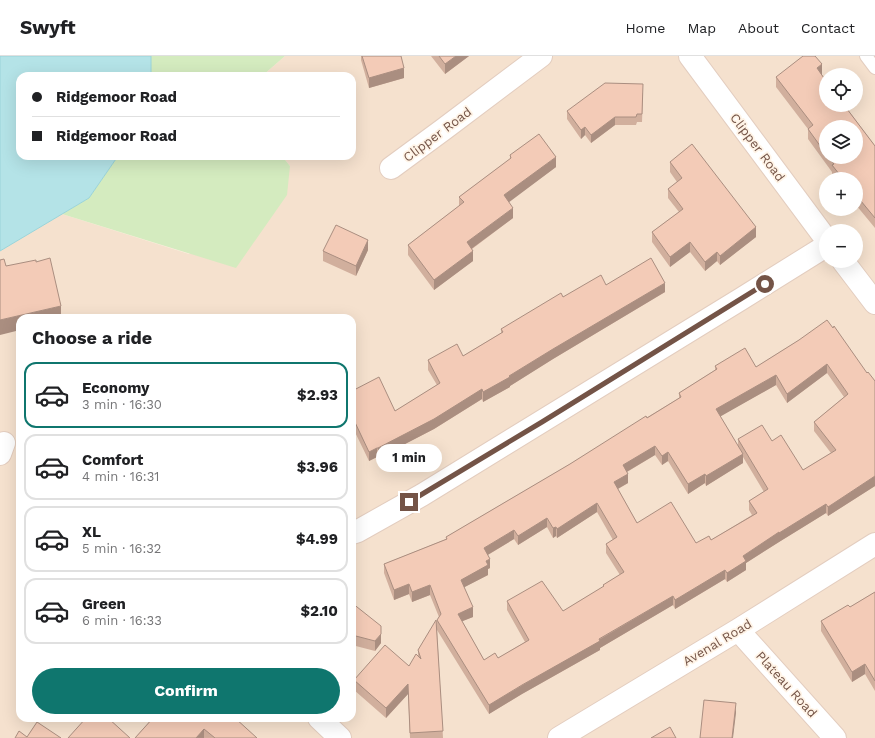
<!DOCTYPE html>
<html lang="en">
<head>
<meta charset="utf-8">
<style>
	body { margin:0; font-family:"Work Sans",sans-serif; background:#f6f6f6; color:#202124; height:100vh; display:flex; flex-direction:column; font-size:15px; white-space:nowrap }
	* { box-sizing:border-box; margin:0 }
	p { font-size:13px; color:#757577 }
	.icon { flex:none; width:22px; height:22px; fill:none; stroke:currentColor; stroke-width:2; stroke-linecap:round; stroke-linejoin:round }
	.map { position:relative; flex:1; overflow:hidden }
	.details { position:absolute; left:16px; top:258px; width:340px; height:408px; display:flex; flex-direction:column; background:#fff; border-radius:12px; box-shadow:0 4px 16px #0002 }
	.details>* { flex:none }
	.guide { position:absolute; left:16px; top:16px; width:340px; height:88px; border-radius:12px; box-shadow:0 4px 16px #0002; display:grid; align-content:center; height:88px; padding:0 16px; background:#fff }
	.fabs { position:absolute; left:819px; top:12px; display:grid; gap:8px }
	.fabs a { display:grid; place-items:center; width:44px; height:44px; border-radius:50%; background:#fff; box-shadow:0 4px 16px #0002; font-size:20px }
	.end { position:absolute; width:18px; height:18px; margin:-9px; border:5px solid #745447; background:#fff; box-shadow:0 0 0 2px #fff }
	.from { border-radius:50% }
	.bubble { position:absolute; height:28px; border-radius:14px; background:#fff; box-shadow:0 4px 16px #0002; font-size:13px; font-weight:700; line-height:28px; text-align:center }
	.guide b { display:flex; align-items:center; gap:14px; height:38px; font-size:15px }
	.guide b+b { border-top:1px solid #e0e0e0 }
	.guide i { width:10px; height:10px; background:#202124 }
	ul { padding:0; list-style:none }
	li { display:flex; align-items:center; gap:12px; height:66px; margin:0 8px 6px; padding:0 8px; border:2px solid #e0e0e0; border-radius:12px }
	li div { flex:1 }
	li b { display:block; font-size:15px }
	li em { font-style:normal; font-weight:700 }
	li.selected { border-color:#0f766e }
	li>.icon { width:36px; height:36px; stroke-width:1.5 }
	h2 { padding:0 16px; font-size:18px; line-height:48px }
	.action { display:flex; gap:8px; margin-top:auto; padding:8px 16px }
	.action a { flex:1; height:46px; border-radius:24px; background:#0f766e; color:#fff; font-size:16px; font-weight:700; line-height:46px; text-align:center }
	header { display:flex; align-items:center; gap:24px; box-sizing:border-box; height:56px; padding:0 20px; background:#fff; border-bottom:1px solid #e0e0e0 }
	header strong { font-size:19px }
	nav { display:flex; gap:22px; margin-inline-start:auto; font-size:14px }
	.map>svg:first-child { display:block }
</style>
</head>
<body>
<header>
<strong>Swyft</strong>
<nav><a>Home</a><a>Map</a><a>About</a><a>Contact</a></nav>
</header>
<div class="map">
<svg width="875" height="682" viewBox="0 0 875 682">
	<rect width="100%" height="100%" fill="#fdf0e0"/>
	<path fill="#f5e1ce" fill-rule="evenodd" d="M285,0H875V682H0V195L62,158L189,198L290,110L282,100H352V20H262ZM826,19H856V49H826ZM826,71H856V101H826ZM826,123H856V153H826ZM826,175H856V205H826ZM20,262H352V662H20Z"/>
	<path fill="#d4ebbf" d="M151,0H285L262,20H151Z
		M118,100H282L290,110L287,139L236,212L62,158L89,142Z"/>
	<path fill="#b4e3e7" stroke="#9ad4d9" d="M0,0H151V20H20V100H118L89,142L0,195Z"/>
	<g fill="none" stroke-linecap="round" stroke-linejoin="round">
		<defs>
			<path id="lane" d="M866,0L875,12"/>
			<path id="street" d="M690,0L826,183
				M391,112L444,73L541,0
				M843,205L875,247
				M0,398L4,387
				M352,477L358,475L422,439L741,243L826,190
				M738,574L835,682
				M319,662L340,682
				M559,682L738,574L875,488"/>
		</defs>
		<use href="#lane" stroke="#e3cdbf" stroke-width="14"/>
		<use href="#street" stroke="#e3cdbf" stroke-width="24"/>
		<use href="#lane" stroke="#fff" stroke-width="12"/>
		<use href="#street" stroke="#fff" stroke-width="22"/>
	</g>
	<path fill="#d1af9d" fill-rule="evenodd" d="M361,0H401L404,22L369,32L361,4Z
		M431,0H469L445,18Z
		M822,18V19L875,90V172L856,149V123H835L832,119V116L808,83V73L776,31V21ZM826,71L856,101H826Z
		M643,37L642,66H637L636,69H615L591,87L585,79L581,83L567,63V55Z
		M510,99L556,111L508,146L513,162L472,193L473,205L434,234L408,199V189L459,150V141L510,103Z
		M670,106L756,181L720,209L717,205L705,215L690,196L670,211L652,186V176L679,156L668,142V133L677,126L670,116Z
		M368,194L356,220L323,205V195Z
		M606,229L665,236L553,303L510,330V331L483,346L482,343L434,373L378,402L377,401L369,405L352,370V335L395,355L437,329L428,314V304L463,300L501,277V273L563,241Z
		M799,284L867,317L875,325V430L828,460L826,457L779,486L746,507V514L727,526L725,523L675,553L673,549L600,592V594L522,638L489,658L437,574L443,682H410L408,638L386,662L354,634V624L409,610L418,600V594L439,561L430,539L412,546L409,538L394,544L384,517V508L446,483V481L570,408L679,342V337L715,314V310L756,311ZM827,317L844,341L814,366V375L831,397L803,414L772,385L738,383V390L720,360L776,329L787,347ZM655,399L662,409L668,405L688,438L705,427L706,430L743,407V401L764,436L749,445V454L752,459L711,484L696,487L637,467L618,433L628,427L627,416ZM597,456L613,484L606,488V497L620,519L603,529V531L563,555L507,545V554L525,586L498,602L484,604L462,565L473,561L464,531L488,519V513L490,512L488,499L514,483L518,489L547,471L553,482L556,480L557,482Z
		M875,536V635L865,618L852,626L821,575V565L850,551Z
		M352,547L381,587L375,595L352,589Z
		M153,662L257,682H135Z"/>
	<path fill="#aa8e80" d="M456,0H469L445,18V8Z
		M822,8V18L817,22V12Z
		M404,12V22L369,32V22Z
		M615,61V69L591,87V79Z
		M585,71V79L581,83V74Z
		M556,101V111L504,150V139Z
		M513,152V162L467,196V186Z
		M756,171V181L720,209V200Z
		M368,184V194L356,220V210Z
		M690,186V196L670,211V201Z
		M473,195V205L434,234V224Z
		M717,196V205L705,215V206Z
		M665,227V236L553,303L510,330V331L483,346V336L553,293Z
		M61,250V262H20V274L0,279V264Z
		M827,308V317L787,347V338Z
		M776,319V329L716,363V353Z
		M482,333V343L434,373L378,402V392Z
		M655,390V399L623,418V409Z
		M377,392V401L369,405V396Z
		M668,396V405L662,409V400Z
		M743,398V407L706,430V420Z
		M628,418V427L614,435V426Z
		M705,418V427L688,438V428Z
		M875,420V430L828,460V451Z
		M597,447V456L557,482V473Z
		M826,448V457L779,486V477Z
		M547,462V471L518,489V480Z
		M556,471V480L553,482V472Z
		M514,474V483L484,501V492Z
		M779,476V486L746,507V514L727,526V517L743,500Z
		M490,503V512L488,513V519L461,533V524L486,505Z
		M725,514V523L675,553V544Z
		M409,528V538L394,544V534Z
		M430,529V539L412,546V536Z
		M673,540V549L600,592V594L522,638L489,658V649Z
		M473,551V561L458,567V558Z
		M381,578V587L375,595V585Z
		M865,608V618L852,626V616Z
		M408,628V638L386,662V652Z
		M736,647V657L733,682H732Z
		M204,673V682H196Z"/>
	<path fill="#f3cbb7" stroke="#aa8e80" fill-rule="evenodd" d="M362,0H401L404,12L369,22Z
		M439,0H456L445,8Z
		M803,0H815L822,8L817,12L826,25V49H844L875,90V162L856,139V123H843L832,109L834,108L828,101H856V71H826V98L808,73L813,69L776,21Z
		M605,27L643,28L642,58H637L636,61H615L591,79L585,71L581,74L567,55Z
		M539,78L556,101L504,139L513,152L467,186L473,195L434,224L408,189L464,146L459,141L511,102L510,99Z
		M692,88L756,171L720,200L717,196L705,206L690,186L670,201L652,176L683,153L668,133L682,122L670,106Z
		M336,169L368,184L356,210L323,195Z
		M50,202L61,250L0,264V204L4,203L6,210L36,204V206Z
		M651,202L665,227L553,293L509,320L510,321L483,336L482,333L434,363L378,392H377L369,396L352,360V335L379,321L395,355L440,327L428,304L457,288L463,300L503,276L501,273L561,237L563,241L601,219L606,229Z
		M827,264L833,272L834,270L867,317L868,316L875,325V420L828,451L826,448L779,477V476L743,500L746,505L727,517L725,514L675,544L673,540L599,583L600,585L522,629L489,649L437,564L441,558L430,529L412,536L409,528L394,534L384,508L447,483L446,481L570,408L646,360L647,362L681,341L679,337L717,313L715,310L745,292L756,311L799,284ZM827,308L848,338L814,366L836,394L803,414L781,379L772,385L762,369L738,383L768,433L749,445L757,457L711,484L709,480L696,487L671,446L637,467L614,426L628,418L623,409L655,390L662,400L668,396L688,428L705,418L706,420L743,398L716,353L776,319L787,338ZM597,447L617,481L606,488L624,516L603,529L604,530L563,555L542,525L507,545L529,584L498,602L495,597L484,604L458,558L473,551L461,524L488,509L486,505L490,503L484,492L514,474L518,480L547,462L553,472L556,471L557,473Z
		M875,536V625L865,608L852,616L821,565L848,549L850,551Z
		M352,547L381,570V578L375,585L352,579Z
		M436,564L443,675L410,677L408,628L386,652L354,624L385,589L409,610L416,598L421,603L418,594Z
		M704,644L736,647L732,682H700Z
		M86,662H108L130,682H68Z
		M153,662H235L257,682H215L204,673L196,682H135Z
		M37,666L61,682H15L19,675L27,681Z
		M670,671L676,682H651Z"/>
	<g fill="none" stroke-linecap="round" stroke-linejoin="round">
		<path stroke="#745447" stroke-width="5" d="M409,446L542,366L765,228"/>
	</g>
	<g text-anchor="middle" stroke-width="3.5" stroke-linejoin="round" paint-order="stroke">
		<g font-size="13" fill="#745447" stroke="#fff4e7">
			<text transform="translate(437 78) rotate(-37)" y="5">Clipper Road</text>
			<text transform="translate(758 91) rotate(53)" y="5">Clipper Road</text>
			<text transform="translate(717 586) rotate(-31)" y="5">Avenal Road</text>
			<text transform="translate(787 628) rotate(48)" y="5">Plateau Road</text>
		</g>
	</g>
</svg>
<div class="fabs">
<a><svg class="icon" aria-label="locate" viewBox="0 0 24 24"><circle cx="12" cy="12" r="6"/><path d="M12 2v4M12 18v4M2 12h4M18 12h4"/></svg></a>
<a><svg class="icon" aria-label="layers" viewBox="0 0 24 24"><path d="M12 4l9 5-9 5-9-5zM3 14l9 5 9-5"/></svg></a>
<a>+</a>
<a>−</a>
</div>
<i class="end from" style="left:765px;top:228px"></i>
<i class="end" style="left:409px;top:446px"></i>
<div class="bubble" style="left:376px;top:388px;width:66px">1 min</div>
<div class="guide">
<b><i class="from"></i>Ridgemoor Road</b>
<b><i></i>Ridgemoor Road</b>
</div>
<section class="details">
<h2>Choose a ride</h2>
<ul>
<li class="selected"><svg class="icon" aria-label="car" viewBox="0 0 24 24"><path d="M5 17H2v-5l4-1 3-4h7l3 4 3 1v5h-3M9 17h6M6 11h13"/><circle cx="7" cy="17" r="2"/><circle cx="17" cy="17" r="2"/></svg><div><b>Economy</b><p>3 min · 16:30</p></div><em>$2.93</em></li>
<li><svg class="icon" aria-label="car" viewBox="0 0 24 24"><path d="M5 17H2v-5l4-1 3-4h7l3 4 3 1v5h-3M9 17h6M6 11h13"/><circle cx="7" cy="17" r="2"/><circle cx="17" cy="17" r="2"/></svg><div><b>Comfort</b><p>4 min · 16:31</p></div><em>$3.96</em></li>
<li><svg class="icon" aria-label="car" viewBox="0 0 24 24"><path d="M5 17H2v-5l4-1 3-4h7l3 4 3 1v5h-3M9 17h6M6 11h13"/><circle cx="7" cy="17" r="2"/><circle cx="17" cy="17" r="2"/></svg><div><b>XL</b><p>5 min · 16:32</p></div><em>$4.99</em></li>
<li><svg class="icon" aria-label="car" viewBox="0 0 24 24"><path d="M5 17H2v-5l4-1 3-4h7l3 4 3 1v5h-3M9 17h6M6 11h13"/><circle cx="7" cy="17" r="2"/><circle cx="17" cy="17" r="2"/></svg><div><b>Green</b><p>6 min · 16:33</p></div><em>$2.10</em></li>
</ul>
<div class="action"><a>Confirm</a></div>
</section>
</div>
</body>
</html>
